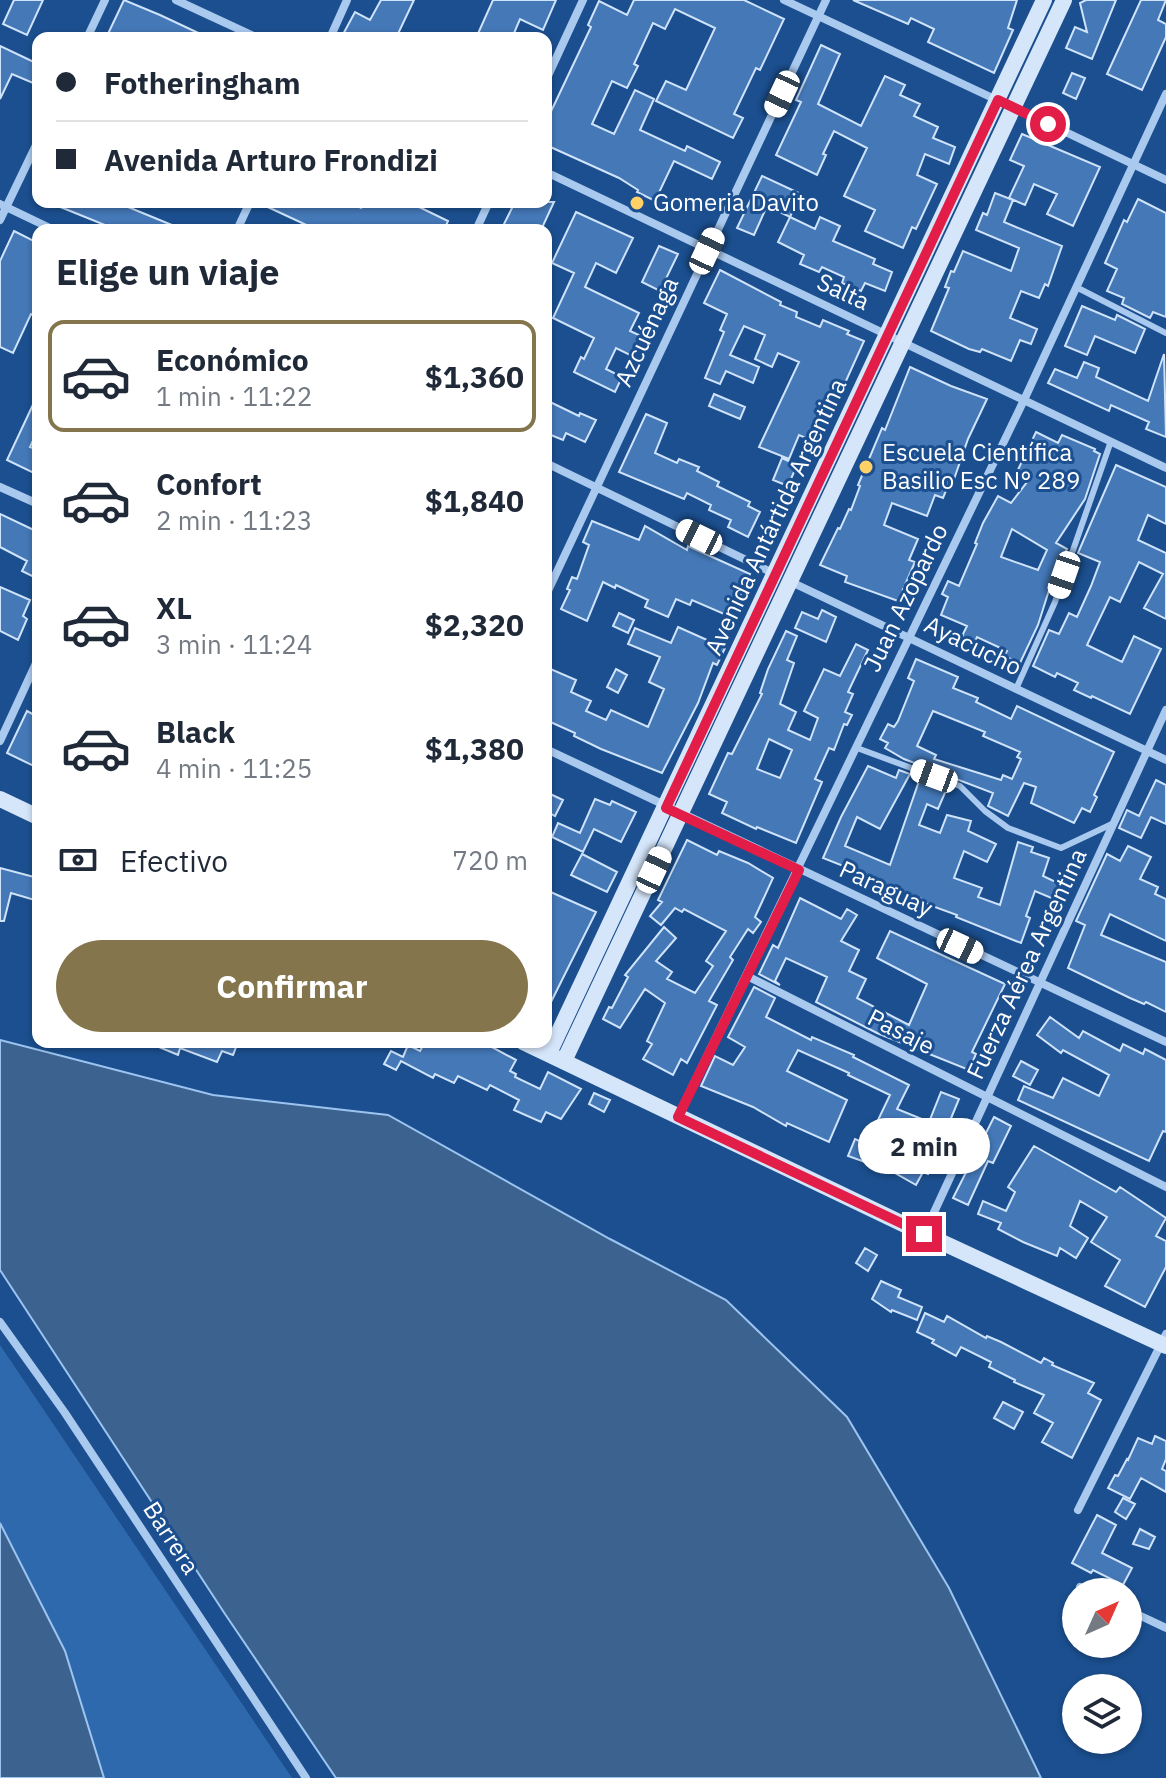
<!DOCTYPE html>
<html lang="es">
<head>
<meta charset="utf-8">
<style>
	body { margin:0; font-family:"IBM Plex Sans",sans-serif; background:#f6f6f7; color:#1f2937; height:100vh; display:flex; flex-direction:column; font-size:30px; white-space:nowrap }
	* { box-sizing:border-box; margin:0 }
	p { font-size:26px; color:#747a83 }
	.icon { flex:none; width:44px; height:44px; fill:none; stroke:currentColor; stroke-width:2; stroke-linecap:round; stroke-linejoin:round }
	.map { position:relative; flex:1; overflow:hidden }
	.side { position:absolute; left:32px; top:224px; width:520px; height:824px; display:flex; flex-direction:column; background:#fff; border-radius:16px; box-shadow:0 2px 6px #0004 }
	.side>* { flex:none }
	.top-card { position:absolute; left:32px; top:32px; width:520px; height:176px; border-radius:16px; box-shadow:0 2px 6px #0004; display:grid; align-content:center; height:176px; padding:0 24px; background:#fff }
	.needle { width:52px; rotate:45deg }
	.controls { position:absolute; left:1062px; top:1578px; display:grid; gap:16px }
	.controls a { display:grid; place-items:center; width:80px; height:80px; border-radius:50%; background:#fff; box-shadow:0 2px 6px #0004; font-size:40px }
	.end { position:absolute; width:36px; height:36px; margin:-18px; border:10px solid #e11d48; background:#fff; box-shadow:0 0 0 4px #fff }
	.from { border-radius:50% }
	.bubble { position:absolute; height:56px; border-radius:28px; background:#fff; box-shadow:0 2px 6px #0004; font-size:26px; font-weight:800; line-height:56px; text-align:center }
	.car { position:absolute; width:24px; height:48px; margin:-24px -12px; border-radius:10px; box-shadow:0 0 6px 2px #0007; background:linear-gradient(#fff 24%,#345 0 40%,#fff 0 76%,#345 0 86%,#fff 0) }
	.top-card b { display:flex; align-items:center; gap:28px; height:76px; font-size:30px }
	.top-card b+b { border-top:2px solid #e0e1e3 }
	.top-card i { width:20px; height:20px; background:#1f2937 }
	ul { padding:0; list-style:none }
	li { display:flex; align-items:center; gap:24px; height:112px; margin:0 16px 12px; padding:0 8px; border:4px solid transparent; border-radius:16px }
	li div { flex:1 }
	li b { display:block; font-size:30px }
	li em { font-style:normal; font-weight:800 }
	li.on { border-color:#84754c }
	li>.icon { width:72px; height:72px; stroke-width:1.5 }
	h2 { padding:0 24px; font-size:36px; line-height:96px }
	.pay { display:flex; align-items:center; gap:20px; height:88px; padding:0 24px; font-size:30px }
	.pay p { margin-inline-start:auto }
	.primary-button { display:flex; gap:16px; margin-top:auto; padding:16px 24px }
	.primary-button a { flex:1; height:92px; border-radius:48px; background:#84754c; color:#fff; font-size:32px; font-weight:800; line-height:92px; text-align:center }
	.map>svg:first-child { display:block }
</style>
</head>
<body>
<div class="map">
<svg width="1166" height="1778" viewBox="0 0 1166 1778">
	<rect width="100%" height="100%" fill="#1b4f8f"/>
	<path fill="#2e69ad" d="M0,1345L292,1778H104L65,1651L0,1523Z"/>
	<path fill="#3c6290" stroke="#9cc4f0" stroke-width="2" d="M0,1040L213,1095L388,1115L610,1239L726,1300L847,1417L949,1588L1041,1778H336L225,1614L0,1270Z
		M0,1523L65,1651L104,1778H0Z"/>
	<path fill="#4478b7" stroke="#cfe3fa" stroke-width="2" fill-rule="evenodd" d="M14,0H43L27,35L3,24Z
		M124,0L160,15L209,38H106Z
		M381,0H414L396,38H341L355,12L370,20Z
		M493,0H556L543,30L520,19L512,38H476Z
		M634,0H744L784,19L760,70L756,68L734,114L743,118L733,138L656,101L666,81L686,90L715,28L675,9L665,29L653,23L634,64L638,66L627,88L612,81L592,124L614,134L635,90L654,99L640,130L685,151L687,146L720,162L712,179L674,161L655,201L637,192L638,190L619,178L546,145V122L591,27L588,25L599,1L627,15Z
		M853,0H1017L1008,28L1013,30L994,73L928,42L934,29L911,18L908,24Z
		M1086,0H1116L1092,59L1066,48L1075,27L1087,32L1080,3Z
		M1141,0H1166L1158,20L1166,24V37L1142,90L1107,74Z
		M821,45L840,54L818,104L861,126L885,76L905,85L900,95L920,104L914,116L938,127L933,138L955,147L949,164L925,154L917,175L937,184L916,229L912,227L903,248L865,231L875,210L844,196L867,148L834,131L823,154L826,155L817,175L776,155L801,102L796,100Z
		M0,46L38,64V72L33,83L12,74L0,99Z
		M1072,73L1085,78L1076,99L1063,93Z
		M1022,134L1100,167L1073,226L1047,214L1057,194L1034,184L1025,205L1009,198L1024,166L1010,160Z
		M762,176L801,194L790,217L767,206L754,235L737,228Z
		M995,193L1013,200L1004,222L1062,246L1048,286L1045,284L1039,298L1021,291L1010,318L1037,329L1031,344L1020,340L1011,361L982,349L980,352L969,349L931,331L949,288L945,287L951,271L954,272L963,251L1011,271L1019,248L976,230L983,213L987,215Z
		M1138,199L1166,213V317L1153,312L1150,318L1122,304L1124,298L1107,291L1117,269L1105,263L1124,220L1127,222Z
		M48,202H116L184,230H102L105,225Z
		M257,202H350L361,208L364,202H419L417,206L448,221L444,230H365L354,225L351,230H317Z
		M515,202H554L541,230H501Z
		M576,212L633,238L616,273L596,263L585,287L639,313L630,331L641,336L632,356L616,348L606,369L622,377L615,392L574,372L581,357L584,359L594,338L553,318L574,273L552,263Z
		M790,217L815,229L820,217L840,226L833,241L875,259L873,264L892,272L885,291L865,283L861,291L842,283L844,277L822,267L819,272L800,264L804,255L778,242Z
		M14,231L38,243V317L31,314L13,353L0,347V261Z
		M659,246L678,254L660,291L642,282Z
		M720,270L781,302L780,305L797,312L796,317L820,327L823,320L849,331L847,334L864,341L818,443L799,435L789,459L759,447L799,362L778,353L772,367L755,359L765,335L744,326L730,355L759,367L753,383L726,371L720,384L705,378L724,332L720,330L727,314L704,303Z
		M1082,306L1115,320L1117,315L1145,329L1135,353L1095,336L1087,355L1065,346Z
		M1164,354L1166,437L1146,429L1149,422L1111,405L1109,411L1048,383L1055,369L1077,378L1084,362L1099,368L1096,377L1148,401Z
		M910,367L951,386L987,399L968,439L953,482L950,481L943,498L935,495L927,516L892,503L884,525L918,539L909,560L915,562L898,601L845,582L847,576L820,565L838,528L840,529L849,509L851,510L860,486L858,485L882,428L885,430Z
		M38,394V430L30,447L38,450V475L7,460Z
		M714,394L745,407L740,419L709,406Z
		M546,400L579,416L580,413L596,420L585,442L566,433L563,440L546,433Z
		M646,414L667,423L655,453L677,463L679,459L699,467L697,471L719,482L717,486L750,502L748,506L760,512L748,537L728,527L731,520L709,510L711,505L687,493L684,499L619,472Z
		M1036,432L1058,443L1062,435L1095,449L1094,451L1100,454L1085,499L1056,543L1067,549L1051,584L1038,625L1020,663L1004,656L1007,651L977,637L975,642L962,636L967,626L941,615L948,597L942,594L948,581L959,586L977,544L975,543L983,523L998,496L1011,503L1027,482L1015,476ZM1012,529L1047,550L1038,570L1001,557Z
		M782,458L797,465L788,486L773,480Z
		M1116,465L1166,487V524L1148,515L1138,540L1166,553V619L1144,608L1163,574L1139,562L1120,602L1110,597L1087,645L1122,662L1134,636L1161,649L1130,714L1092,696L1091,698L1074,690L1078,683L1057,673L1055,677L1033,666L1049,630L1059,634L1069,613L1077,617L1091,586L1100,562L1078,553Z
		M0,514L38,532V579L22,571L27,561L0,547Z
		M592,521L639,540L645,526L687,550L688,546L750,574L731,617L692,600L690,605L676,599L668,617L645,607L648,600L616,585L615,588L603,582L587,621L561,609L570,590L567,589L572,577L577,579L589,545L583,542Z
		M0,587L30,600L23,616L27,619L18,640L0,631Z
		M822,610L836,617L826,642L795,628L802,612L818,619Z
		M619,613L634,620L628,633L613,626Z
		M678,627L725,648L717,665L713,663L698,703L662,773L601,749L574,736L575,733L546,720V667L576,680L571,692L591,701L586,711L606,720L611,710L648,727L664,689L649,682L660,657L628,644L635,628L671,643Z
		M786,631L797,636L787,660L794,663L780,704L796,712L788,730L810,740L818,718L804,711L824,669L840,676L856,644L868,650L848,692L853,694L845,712L852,715L847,725L844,724L834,750L829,748L815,779L822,782L796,843L757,827L756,829L722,813L727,802L709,794L728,753L732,754L762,694L760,693L768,669ZM769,739L792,750L780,778L757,769Z
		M916,659L958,677L953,688L978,698L976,702L1011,719L1017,706L1114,752L1094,795L1097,797L1090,812L1082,808L1074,823L1031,803L1036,787L1024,783L1008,816L988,806L993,793L904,759L885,748L888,743L880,739L888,724L894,727L898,721L914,681L908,678ZM933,711L985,732L983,736L1020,752L1017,757L1021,759L1012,779L1003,775L1001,780L934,759L936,755L917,746Z
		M616,669L627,675L618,693L607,687Z
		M27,711L38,717V768L7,753Z
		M868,766L896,778L899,770L910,774L880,829L857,817L845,846L890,865L920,778L947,788L938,809L927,804L919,825L940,833L947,815L971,821L968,831L996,844L987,862L964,851L954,878L982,888L978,897L1000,905L1018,842L1033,847L1031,852L1049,858L1043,876L1062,885L1056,900L1035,891L1026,916L1030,918L1021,943L956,917L957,915L921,902L922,899L883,885L884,882L823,858L841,817Z
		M1156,780L1166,785V824L1151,817L1141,838L1119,828L1127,810L1139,816Z
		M546,792L563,800L555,816L546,811Z
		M595,799L610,805L612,801L636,812L621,842L594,829L583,852L552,837L558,823L580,833Z
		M687,840L717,855L719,851L748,863L773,878L755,917L761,922L753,933L748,929L730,957L733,960L709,1001L717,1005L687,1063L681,1059L673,1075L643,1059L652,1044L647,1041L665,1003L645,989L620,1028L603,1019L609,1007L612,1008L628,977L625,975L664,927L676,938L656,961L672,972L667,979L695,993L713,966L706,961L726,931L684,909L682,912L675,908L661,925L650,916L662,902L658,900Z
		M1128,846L1151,857L1140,879L1158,887L1155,894L1166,899V941L1110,914L1101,935L1166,962V1012L1146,1002L1144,1004L1130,998L1068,968L1085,925L1076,921L1107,854L1120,861Z
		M582,854L617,872L607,892L571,875Z
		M0,868L38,878V901L11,893L4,921H0Z
		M546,890L596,912L546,1012Z
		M800,898L841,919L847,909L857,915L841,941L859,950L849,971L866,979L857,998L909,1025L927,984L877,958L890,931L1005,984L972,1052L976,1054L969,1070L877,1033L816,1002L827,977L786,958L775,981L780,985L759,974L773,945L778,948Z
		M754,987L775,998L766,1017L811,1040L812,1037L854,1055L853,1057L909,1085L897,1109L929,1122L941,1092L959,1099L928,1174L923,1172L916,1185L893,1172L848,1156L855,1139L881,1150L891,1127L878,1120L890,1095L848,1075L849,1073L798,1050L787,1071L847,1100L829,1142L787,1123L786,1126L753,1107L701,1086L715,1056L733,1065L745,1047L728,1037Z
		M1050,1017L1079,1038L1083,1031L1120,1051L1123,1044L1143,1054L1145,1049L1166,1060V1132L1163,1131L1149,1161L1018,1100L1024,1086L1053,1098L1063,1078L1099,1096L1109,1075L1063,1050L1061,1053L1037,1035Z
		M147,1042L202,1043L238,1042L233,1055L222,1051L217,1062L180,1048L178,1055Z
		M425,1042H489L488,1045L516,1060L510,1071L516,1074L515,1077L540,1089L548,1072L581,1089L561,1119L546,1112L541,1122L514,1110L519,1100L490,1085L487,1090L458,1076L454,1083L435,1074L433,1078L401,1061L396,1070L384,1064L391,1051L403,1057L408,1045L420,1051Z
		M1021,1061L1038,1070L1030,1085L1013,1076Z
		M594,1093L610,1100L604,1112L589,1104Z
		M994,1117L1011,1126L993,1163L988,1161L968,1205L953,1198Z
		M1034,1146L1116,1192L1120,1187L1166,1218L1156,1236L1166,1241V1267L1145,1307L1105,1286L1120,1260L1091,1242L1107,1217L1080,1201L1070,1226L1088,1238L1076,1258L1060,1248L1057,1256L1023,1242L998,1229L1001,1223L978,1214L983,1201L1006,1211L1015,1192L1008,1187Z
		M865,1248L877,1255L868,1271L856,1263Z
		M881,1281L901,1290L898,1297L922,1307L917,1320L892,1310L891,1312L872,1299Z
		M925,1313L944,1322L947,1316L986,1338L987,1336L1001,1342L1041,1363L1044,1358L1053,1363L1052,1365L1094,1383L1088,1393L1101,1400L1072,1458L1042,1442L1053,1423L1034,1413L1044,1395L1014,1382L1015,1380L989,1367L991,1362L961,1347L956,1356L932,1343L934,1340L917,1332Z
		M1003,1402L1023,1412L1014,1429L994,1418Z
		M1155,1436L1166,1441V1459L1162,1469L1166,1471V1492L1141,1478L1130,1499L1108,1488L1115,1475L1118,1476L1127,1459L1128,1460L1138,1438L1152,1444Z
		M1123,1498L1135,1504L1126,1519L1115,1512Z
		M1097,1515L1116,1525L1102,1553L1132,1568L1123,1585L1093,1570L1091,1573L1072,1563Z
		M1140,1529L1155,1537L1149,1549L1133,1544Z"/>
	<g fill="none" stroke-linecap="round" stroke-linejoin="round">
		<path stroke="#a9c9ee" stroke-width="6" d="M1076,287L1166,333
			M1016,689L1055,602L1111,441
			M857,748L960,786L985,811L1008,828L1061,848L1114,823"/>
		<path stroke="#a9c9ee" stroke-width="8" d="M176,0L258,38
			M784,0L999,101
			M87,38L105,0
			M330,38L347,0
			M546,80L583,0
			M1011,106L1166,180
			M546,172L1166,468
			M0,204L54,230
			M0,220L38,141
			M237,230L250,202
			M476,230L489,202
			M546,463L775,574
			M0,487L38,504
			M787,580L1166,760
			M546,595L826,0
			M0,741L38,659
			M546,749L1166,1042
			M747,976L1166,1187
			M678,1116L1024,400L1166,94
			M924,1234L1166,710
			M0,1322L65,1413L306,1778
			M1078,1510L1166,1334
			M1080,1587L1091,1592
			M1128,1610L1166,1628"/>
		<path stroke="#d6e6fa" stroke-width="16" d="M0,799L38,817
			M523,1042L924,1234L1166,1346
			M549,1053L1044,0
			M564,1061L1064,0"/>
	</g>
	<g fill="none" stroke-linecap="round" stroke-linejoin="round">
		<path stroke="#e11d48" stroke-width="10" d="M924,1234L678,1117L799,870L666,808L998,100L1048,124"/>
	</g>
	<g fill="#ffd166" stroke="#1b4f8f" stroke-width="3">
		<circle cx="637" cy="203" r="8"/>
		<circle cx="866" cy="467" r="8"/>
	</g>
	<g text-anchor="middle" stroke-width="6" stroke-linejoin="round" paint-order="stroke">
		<g font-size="24" fill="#fff" stroke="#1b4f8f" text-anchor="start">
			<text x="653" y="211">Gomeria Davito</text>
			<text x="882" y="461">Escuela Científica<tspan x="882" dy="28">Basilio Esc N° 289</tspan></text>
		</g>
		<g font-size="24" fill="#fff" stroke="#1b4f8f">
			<text transform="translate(843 292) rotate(25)" y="8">Salta</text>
			<text transform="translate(647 332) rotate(-65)" y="8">Azcuénaga</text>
			<text transform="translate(776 517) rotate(-65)" y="8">Avenida Antártida Argentina</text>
			<text transform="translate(906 598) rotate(-64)" y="8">Juan Azopardo</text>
			<text transform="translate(973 646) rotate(26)" y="8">Ayacucho</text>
			<text transform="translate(886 889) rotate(25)" y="8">Paraguay</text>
			<text transform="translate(1027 964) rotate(-65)" y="8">Fuerza Aérea Argentina</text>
			<text transform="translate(901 1032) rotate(27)" y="8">Pasaje</text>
			<text transform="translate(171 1538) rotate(57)" y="8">Barrera</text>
		</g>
	</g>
</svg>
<div class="controls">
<a><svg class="needle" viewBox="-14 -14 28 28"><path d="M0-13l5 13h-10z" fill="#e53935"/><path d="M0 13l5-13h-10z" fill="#747a83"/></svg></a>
<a><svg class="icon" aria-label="layers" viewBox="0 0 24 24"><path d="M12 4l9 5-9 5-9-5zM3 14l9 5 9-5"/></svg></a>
</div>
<i class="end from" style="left:1048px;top:124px"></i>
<i class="end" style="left:924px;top:1234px"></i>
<div class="bubble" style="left:858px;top:1118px;width:132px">2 min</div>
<i class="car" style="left:782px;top:94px;rotate:205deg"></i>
<i class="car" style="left:707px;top:251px;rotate:25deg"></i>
<i class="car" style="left:699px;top:537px;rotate:296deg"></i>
<i class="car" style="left:1064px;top:575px;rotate:199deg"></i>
<i class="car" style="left:934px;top:776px;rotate:290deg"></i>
<i class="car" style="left:654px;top:870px;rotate:25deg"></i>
<i class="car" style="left:960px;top:946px;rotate:115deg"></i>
<div class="top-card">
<b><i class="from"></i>Fotheringham</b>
<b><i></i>Avenida Arturo Frondizi</b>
</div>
<section class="side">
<h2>Elige un viaje</h2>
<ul>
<li class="on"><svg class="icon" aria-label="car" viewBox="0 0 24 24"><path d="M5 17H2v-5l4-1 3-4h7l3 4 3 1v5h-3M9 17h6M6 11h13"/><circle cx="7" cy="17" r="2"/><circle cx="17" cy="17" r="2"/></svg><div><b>Económico</b><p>1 min · 11:22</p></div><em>$1,360</em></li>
<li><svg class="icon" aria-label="car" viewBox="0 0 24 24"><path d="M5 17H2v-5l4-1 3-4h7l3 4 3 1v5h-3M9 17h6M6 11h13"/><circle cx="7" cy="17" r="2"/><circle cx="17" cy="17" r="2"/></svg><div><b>Confort</b><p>2 min · 11:23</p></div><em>$1,840</em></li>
<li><svg class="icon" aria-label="car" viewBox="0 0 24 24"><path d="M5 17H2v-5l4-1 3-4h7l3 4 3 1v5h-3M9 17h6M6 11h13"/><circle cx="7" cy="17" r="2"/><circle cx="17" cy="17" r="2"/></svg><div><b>XL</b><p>3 min · 11:24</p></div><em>$2,320</em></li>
<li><svg class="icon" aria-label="car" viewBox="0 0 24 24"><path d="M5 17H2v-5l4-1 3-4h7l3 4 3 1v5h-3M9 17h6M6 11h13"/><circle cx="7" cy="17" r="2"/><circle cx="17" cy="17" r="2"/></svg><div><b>Black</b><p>4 min · 11:25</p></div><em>$1,380</em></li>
</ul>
<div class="pay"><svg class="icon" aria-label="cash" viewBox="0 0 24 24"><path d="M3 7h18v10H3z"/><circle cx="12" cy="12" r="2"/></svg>Efectivo<p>720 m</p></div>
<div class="primary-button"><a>Confirmar</a></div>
</section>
</div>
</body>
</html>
